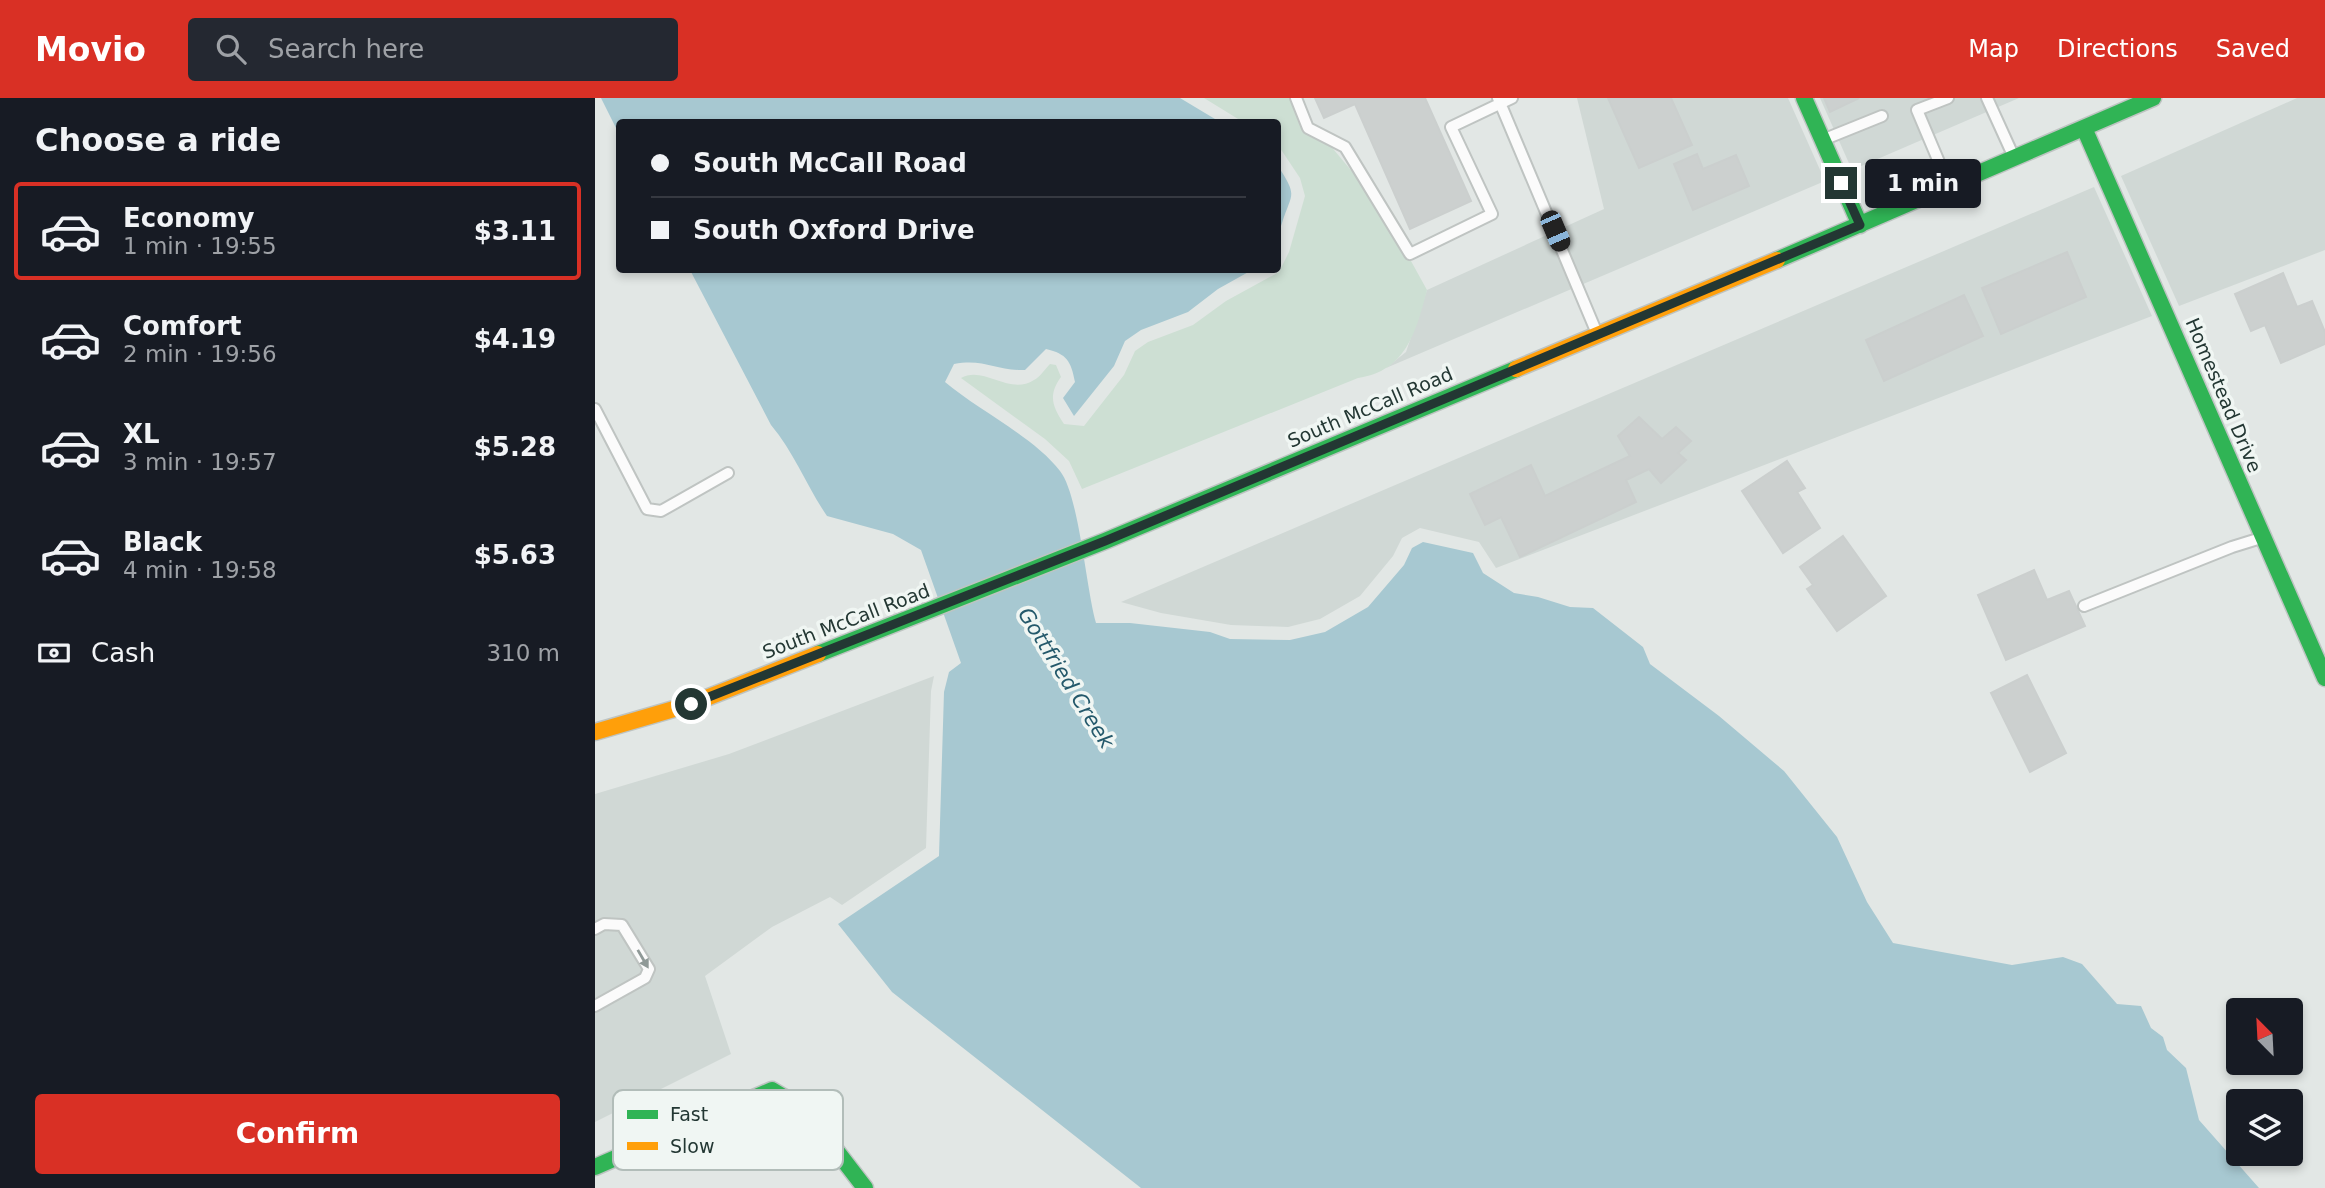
<!DOCTYPE html>
<html lang="en">
<head>
<meta charset="utf-8">
<style>
	body { margin:0; font-family:"DejaVu Sans",sans-serif; background:#242831; color:#f1f3f6; height:100vh; display:flex; flex-direction:column; font-size:26px; white-space:nowrap }
	* { box-sizing:border-box; margin:0 }
	p { font-size:23px; color:#9ea1a6 }
	.icon { flex:none; width:38px; height:38px; fill:none; stroke:currentColor; stroke-width:2; stroke-linecap:round; stroke-linejoin:round }
	.map { position:relative; flex:1; overflow:hidden }
	.panel { display:flex; flex-direction:column; background:#171b24; width:595px }
	.panel>* { flex:none }
	.hud { position:absolute; left:21px; top:21px; width:665px; height:154px; border-radius:7px; box-shadow:0 4px 10px #0003; display:grid; align-content:center; height:154px; padding:0 35px; background:#171b24 }
	.needle { width:46px; rotate:336deg }
	.fabs { position:absolute; left:1631px; top:900px; display:grid; gap:14px }
	.fabs a { display:grid; place-items:center; width:77px; height:77px; border-radius:7px; background:#171b24; box-shadow:0 4px 10px #0003; font-size:35px }
	.end { position:absolute; width:32px; height:32px; margin:-16px; border:9px solid #233733; background:#fff; box-shadow:0 0 0 4px #fff }
	.from { border-radius:50% }
	.bubble { position:absolute; height:49px; border-radius:7px; background:#171b24; box-shadow:0 4px 10px #0003; font-size:23px; font-weight:600; line-height:49px; text-align:center }
	.car { position:absolute; width:21px; height:42px; margin:-21px -10px; border-radius:9px; box-shadow:0 0 5px 2px #0007; background:linear-gradient(#222 24%,#8ab4d8 0 40%,#222 0 76%,#8ab4d8 0 86%,#222 0) }
	.hud b { display:flex; align-items:center; gap:24px; height:66px; font-size:26px }
	.hud b+b { border-top:2px solid #363941 }
	.hud i { width:18px; height:18px; background:#f1f3f6 }
	ul { padding:0; list-style:none }
	li { display:flex; align-items:center; gap:21px; height:98px; margin:0 14px 10px; padding:0 21px; border:4px solid transparent; border-radius:7px }
	li div { flex:1 }
	li b { display:block; font-size:26px }
	li em { font-style:normal; font-weight:600 }
	li.active { border-color:#d93025 }
	li>.icon { width:63px; height:63px; stroke-width:1.5 }
	h2 { padding:0 35px; font-size:32px; line-height:84px }
	.pay { display:flex; align-items:center; gap:18px; height:77px; padding:0 35px; font-size:26px }
	.pay p { margin-inline-start:auto }
	.primary-button { display:flex; gap:14px; margin-top:auto; padding:14px 35px }
	.primary-button a { flex:1; height:80px; border-radius:7px; background:#d93025; color:#fff; font-size:28px; font-weight:600; line-height:80px; text-align:center }
	header { display:flex; align-items:center; gap:42px; box-sizing:border-box; height:98px; padding:0 35px; background:#d93025; color:#fff }
	header strong { font-size:33px }
	nav { display:flex; gap:38px; margin-inline-start:auto; font-size:24px }
	.search { width:490px; height:63px; background:#242831; display:flex; align-items:center; gap:18px; box-sizing:border-box; padding:0 24px; border-radius:7px; color:#9ea1a6; font-size:26px }
	main { display:flex; flex:1; min-height:0 }
	.map>svg:first-child { display:block }
</style>
</head>
<body>
<header>
<strong>Movio</strong>
<div class="search"><svg class="icon" aria-label="search" viewBox="0 0 24 24"><circle cx="10" cy="10" r="6"/><path d="M15 15l6 6"/></svg>Search here</div>
<nav><a>Map</a><a>Directions</a><a>Saved</a></nav>
</header>
<main>
<section class="panel">
<h2>Choose a ride</h2>
<ul>
<li class="active"><svg class="icon" aria-label="car" viewBox="0 0 24 24"><path d="M5 17H2v-5l4-1 3-4h7l3 4 3 1v5h-3M9 17h6M6 11h13"/><circle cx="7" cy="17" r="2"/><circle cx="17" cy="17" r="2"/></svg><div><b>Economy</b><p>1 min · 19:55</p></div><em>$3.11</em></li>
<li><svg class="icon" aria-label="car" viewBox="0 0 24 24"><path d="M5 17H2v-5l4-1 3-4h7l3 4 3 1v5h-3M9 17h6M6 11h13"/><circle cx="7" cy="17" r="2"/><circle cx="17" cy="17" r="2"/></svg><div><b>Comfort</b><p>2 min · 19:56</p></div><em>$4.19</em></li>
<li><svg class="icon" aria-label="car" viewBox="0 0 24 24"><path d="M5 17H2v-5l4-1 3-4h7l3 4 3 1v5h-3M9 17h6M6 11h13"/><circle cx="7" cy="17" r="2"/><circle cx="17" cy="17" r="2"/></svg><div><b>XL</b><p>3 min · 19:57</p></div><em>$5.28</em></li>
<li><svg class="icon" aria-label="car" viewBox="0 0 24 24"><path d="M5 17H2v-5l4-1 3-4h7l3 4 3 1v5h-3M9 17h6M6 11h13"/><circle cx="7" cy="17" r="2"/><circle cx="17" cy="17" r="2"/></svg><div><b>Black</b><p>4 min · 19:58</p></div><em>$5.63</em></li>
</ul>
<div class="pay"><svg class="icon" aria-label="cash" viewBox="0 0 24 24"><path d="M3 7h18v10H3z"/><circle cx="12" cy="12" r="2"/></svg>Cash<p>310 m</p></div>
<div class="primary-button"><a>Confirm</a></div>
</section>
<div class="map">
<svg width="1730" height="1090" viewBox="0 0 1730 1090">
	<rect width="100%" height="100%" fill="#e2e7e5"/>
	<path fill="#d0d8d5" d="M982,0H1193L1230,83L791,270L811,254L832,192L1009,111Z
		M1225,0H1424L1257,72Z
		M1702,0H1730V152L1584,208L1526,78Z
		M1499,89L1557,218L901,470L884,444L825,430L807,440L798,458L765,498L725,521L693,529L636,527L566,515L526,504Z
		M339,578L336,593L331,750L247,807L235,799L177,829L110,878L136,956L0,1024V696L134,656Z"/>
	<path fill="#cddfd3" d="M609,0H695L716,39L734,46L785,107L832,192C821,234 811,273 763,280L487,391L474,363L450,341L366,280C389,267 414,298 439,282C445,279 450,271 455,266L461,267L466,279C453,297 457,308 469,326L489,328L529,277L540,253L553,244L598,227L631,203L684,174L694,154L710,98L705,80L683,47L682,24H648Z"/>
	<path fill="#a7c8d1" d="M6,0H585L625,24H24V36Z
		M683,68C703,99 697,94 687,125C684,133 684,141 683,148Z
		M95,172H657L623,191L593,214L546,232L530,243L519,268L479,318L468,300L480,284C476,263 472,256 451,251L430,272C401,273 389,260 359,266L350,284C383,312 439,339 465,373C484,397 491,490 501,525H535L615,534L635,541L695,542L730,534L773,509L809,467L817,450L828,444L878,455L888,475L919,495L943,499L975,509L998,510L1048,549L1055,566L1124,618L1189,673L1242,739L1272,804L1298,845L1417,867L1468,859L1487,866L1522,906L1546,908L1556,930L1568,939L1572,952L1591,970L1604,1022L1664,1090H546L297,894L243,826L344,758L349,594L354,574L366,565L326,452L298,436L232,418C212,389 199,354 176,327Z"/>
	<path fill="#ccd0cf" stroke="#cbcfce" stroke-width="2" d="M720,0H830L876,103L815,131L760,6L729,20Z
		M1013,0H1076L1097,47L1044,70Z
		M1229,0H1264L1235,14Z
		M1102,56L1108,71L1141,57L1154,88L1098,112L1079,66Z
		M1472,154L1491,199L1406,236L1387,190Z
		M1688,175L1702,209L1717,203L1730,234V246L1686,265L1670,227L1656,233L1640,196Z
		M1369,197L1388,238L1289,283L1271,242Z
		M1044,319L1067,341L1081,329L1096,343L1083,355L1091,362L1066,385L1054,371L1031,382L1041,404L925,459L906,419L890,427L875,396L936,367L950,398L1035,358L1023,338Z
		M1192,363L1210,390L1202,394L1225,430L1188,455L1147,393Z
		M1248,438L1291,498L1242,533L1212,491L1218,487L1205,469Z
		M1439,472L1452,502L1474,493L1490,528L1411,562L1383,497Z
		M1432,577L1471,655L1435,674L1396,595Z"/>
	<g fill="none" stroke-linecap="round" stroke-linejoin="round">
		<defs>
			<path id="lane" d="M701,0L713,30L750,49L815,156L897,116L856,29L917,0
				M903,0L1001,233
				M1392,0L1417,55
				M1230,41L1287,18
				M1352,83L1322,12L1353,0
				M0,311L52,411L66,413L133,375
				M1489,508L1637,449L1666,440
				M0,831L9,826L27,827L54,871L50,880L0,908"/>
			<path id="fast" d="M1209,0L1265,127
				M1489,30L1730,580
				M1182,162L1558,0
				M223,556L510,443L921,271
				M0,1069L177,992L210,1012L270,1090"/>
			<path id="slow" d="M921,271L1182,162
				M0,634L96,606L223,556"/>
		</defs>
		<use href="#lane" stroke="#bfc4c2" stroke-width="14"/>
		<use href="#fast" stroke="#bec4c2" stroke-width="19"/>
		<use href="#slow" stroke="#bec4c2" stroke-width="19"/>
		<use href="#lane" stroke="#fbfbfb" stroke-width="10"/>
		<use href="#fast" stroke="#30b455" stroke-width="16"/>
		<use href="#slow" stroke="#ff9f0a" stroke-width="16"/>
	</g>
	<defs><path id="oneway-solid" d="M-6-.8H1V-3.2L6.5 0L1 3.2V.8H-6Z" transform="scale(1.75)"/></defs>
	<use fill="#8f9997" href="#oneway-solid" transform="translate(48 861) rotate(60)"/>
	<g fill="none" stroke-linecap="round" stroke-linejoin="round">
		<path stroke="#233733" stroke-width="9" d="M96,606L510,443L1265,127L1246,85"/>
	</g>
	<g text-anchor="middle" stroke-width="7" stroke-linejoin="round" paint-order="stroke">
		<g font-size="19" fill="#233733" stroke="#f0f6f3">
			<text transform="translate(1629 297) rotate(67)" y="7">Homestead Drive</text>
			<text transform="translate(775 309) rotate(-23)" y="7">South McCall Road</text>
			<text transform="translate(251 523) rotate(-21)" y="7">South McCall Road</text>
		</g>
		<g font-size="21" font-style="italic" fill="#24596b" stroke="#f0f6f3">
			<text transform="translate(471 580) rotate(58)" y="7">Gottfried Creek</text>
		</g>
	</g>
	<rect x="18" y="992" width="230" height="80" rx="10" fill="#f0f6f3" stroke="#b2bdb9" stroke-width="2"/>
	<rect x="32" y="1012" width="31" height="9" fill="#30b455"/>
	<rect x="32" y="1044" width="31" height="8" fill="#ff9f0a"/>
	<g font-size="19" fill="#233733">
		<text x="75" y="1023">Fast</text>
		<text x="75" y="1055">Slow</text>
	</g>
</svg>
<div class="fabs">
<a><svg class="needle" viewBox="-14 -14 28 28"><path d="M0-13l5 13h-10z" fill="#e53935"/><path d="M0 13l5-13h-10z" fill="#9ea1a6"/></svg></a>
<a><svg class="icon" aria-label="layers" viewBox="0 0 24 24"><path d="M12 4l9 5-9 5-9-5zM3 14l9 5 9-5"/></svg></a>
</div>
<i class="end from" style="left:96px;top:606px"></i>
<i class="end" style="left:1246px;top:85px"></i>
<div class="bubble" style="left:1270px;top:61px;width:116px">1 min</div>
<i class="car" style="left:960px;top:133px;rotate:157deg"></i>
<div class="hud">
<b><i class="from"></i>South McCall Road</b>
<b><i></i>South Oxford Drive</b>
</div>
</div>
</main>
</body>
</html>
